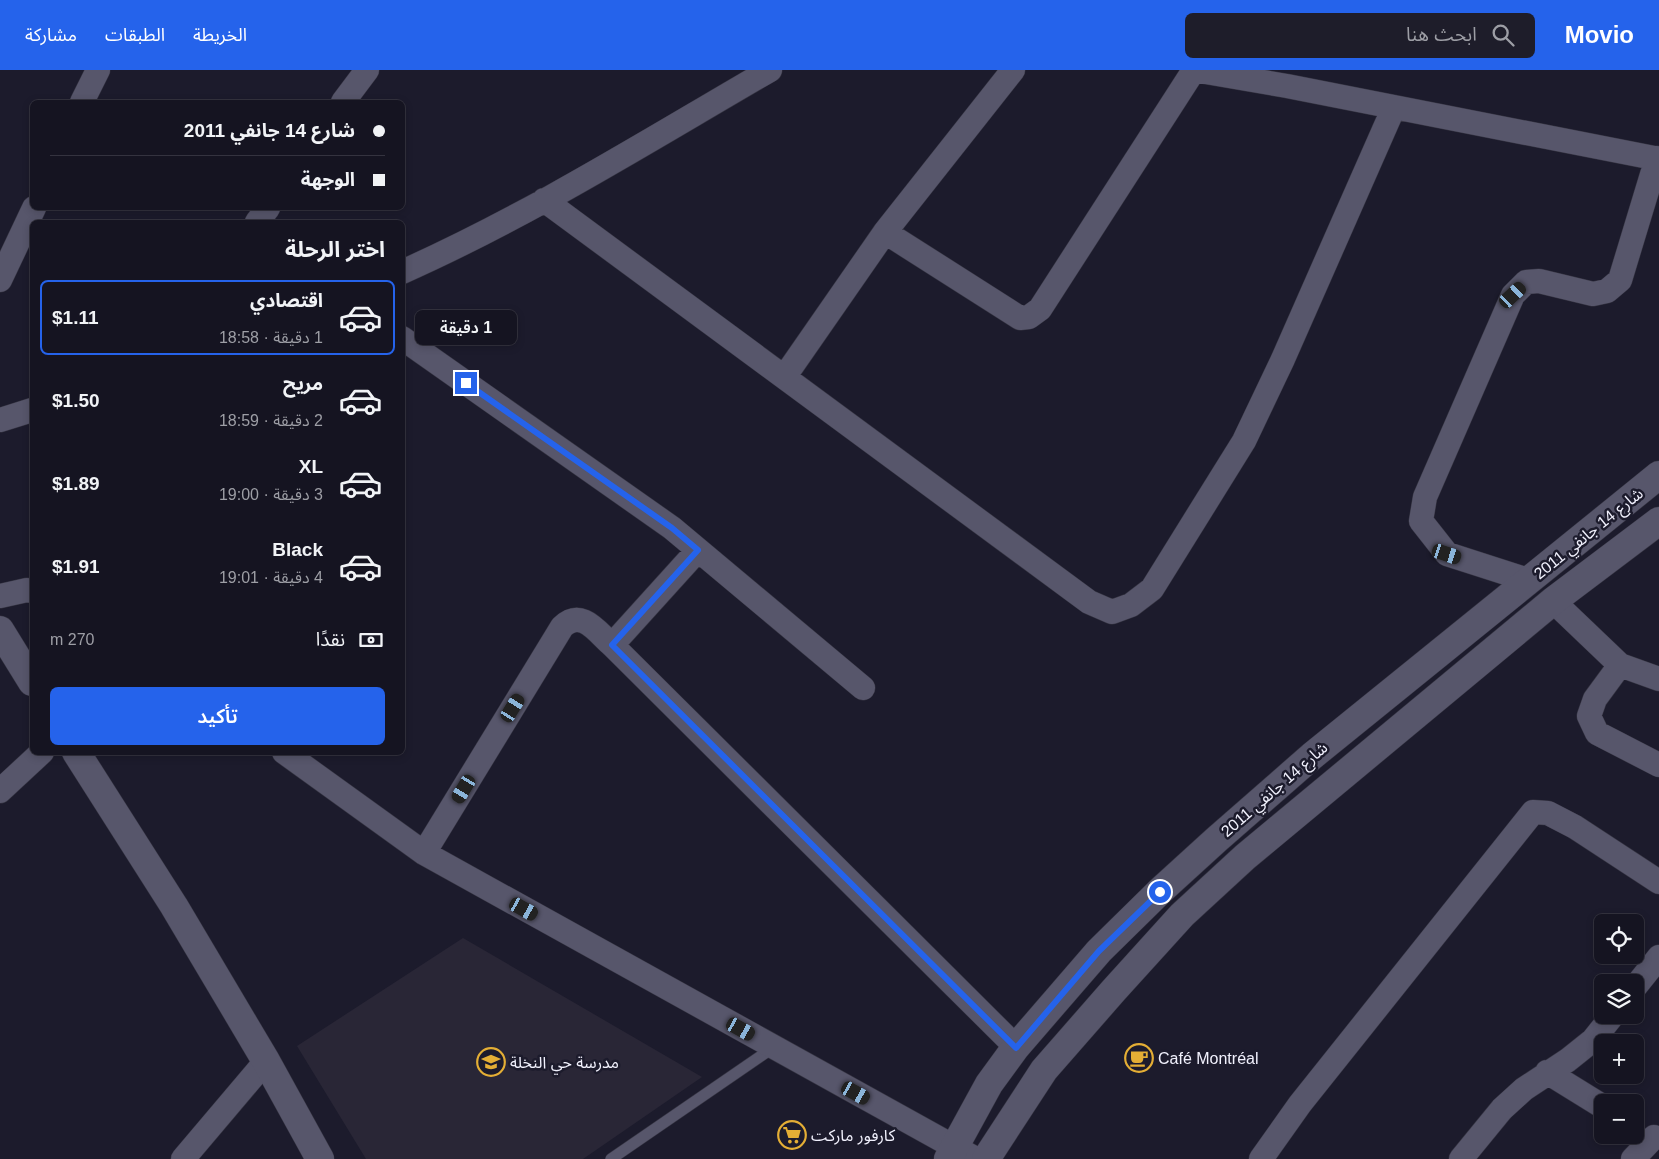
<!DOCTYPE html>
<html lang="ar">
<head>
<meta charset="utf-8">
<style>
	body { margin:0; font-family:Arial,"Noto Sans Arabic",sans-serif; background:#1e1d2a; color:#f1f3f6; direction:rtl; height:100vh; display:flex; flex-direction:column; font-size:19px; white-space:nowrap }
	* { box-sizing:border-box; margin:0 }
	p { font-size:16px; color:#9d9ea5 }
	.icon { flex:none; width:28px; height:28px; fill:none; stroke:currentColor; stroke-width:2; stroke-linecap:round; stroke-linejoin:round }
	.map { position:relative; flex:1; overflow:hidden; direction:ltr }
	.sheet { position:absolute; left:30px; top:150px; width:375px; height:535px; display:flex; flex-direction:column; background:#151421; border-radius:8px; box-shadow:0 2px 8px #0003,0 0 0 1px #34333f; direction:rtl }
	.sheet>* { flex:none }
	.banner { position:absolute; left:30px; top:30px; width:375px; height:110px; border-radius:8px; box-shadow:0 2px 8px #0003,0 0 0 1px #34333f; direction:rtl; display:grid; align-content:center; height:110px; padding:0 20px; background:#151421 }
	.controls { position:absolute; left:1594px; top:844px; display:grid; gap:10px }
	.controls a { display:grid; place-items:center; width:50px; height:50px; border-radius:8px; background:#151421; box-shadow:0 2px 8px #0003,0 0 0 1px #34333f; font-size:25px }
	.end { position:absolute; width:22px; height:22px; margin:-11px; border:6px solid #2563eb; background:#fff; box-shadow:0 0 0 2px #fff }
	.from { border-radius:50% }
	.bubble { position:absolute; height:35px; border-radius:8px; background:#151421; box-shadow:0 2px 8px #0003,0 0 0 1px #34333f; font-size:16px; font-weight:600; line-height:35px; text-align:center; direction:rtl }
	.car { position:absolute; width:15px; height:30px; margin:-15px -8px; border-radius:6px; box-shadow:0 0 4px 1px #0007; background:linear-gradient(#222 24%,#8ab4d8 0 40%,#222 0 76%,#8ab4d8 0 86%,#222 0) }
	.banner b { display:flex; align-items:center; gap:18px; height:48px; font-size:19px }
	.banner b+b { border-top:1px solid #34333f }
	.banner i { width:12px; height:12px; background:#f1f3f6 }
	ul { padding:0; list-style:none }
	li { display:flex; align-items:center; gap:15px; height:75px; margin:0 10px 8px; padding:0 10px; border:2px solid transparent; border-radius:8px }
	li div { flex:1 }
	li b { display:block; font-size:19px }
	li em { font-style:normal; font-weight:600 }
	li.on { border-color:#2563eb }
	li>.icon { width:45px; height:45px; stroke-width:1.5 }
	h2 { padding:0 20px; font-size:22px; line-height:60px }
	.pay { display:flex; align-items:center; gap:12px; height:55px; padding:0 20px; font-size:19px }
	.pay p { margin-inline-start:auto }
	.primary-button { display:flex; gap:10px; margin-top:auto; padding:10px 20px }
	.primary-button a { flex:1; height:58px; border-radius:8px; background:#2563eb; color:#fff; font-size:20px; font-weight:600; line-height:58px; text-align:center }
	header { display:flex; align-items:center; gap:30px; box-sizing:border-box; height:70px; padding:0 25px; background:#2563eb; color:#fff }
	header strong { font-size:24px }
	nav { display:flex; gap:28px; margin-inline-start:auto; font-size:18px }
	.search { width:350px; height:45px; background:#1e1d2a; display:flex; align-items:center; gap:12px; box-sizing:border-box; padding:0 18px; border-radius:8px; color:#9d9ea5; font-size:19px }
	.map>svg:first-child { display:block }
</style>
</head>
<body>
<header>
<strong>Movio</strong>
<div class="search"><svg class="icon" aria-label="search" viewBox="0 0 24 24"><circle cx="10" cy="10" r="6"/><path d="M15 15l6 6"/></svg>ابحث هنا</div>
<nav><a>الخريطة</a><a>الطبقات</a><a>مشاركة</a></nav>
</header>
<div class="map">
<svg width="1659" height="1089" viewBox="0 0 1659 1089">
	<rect width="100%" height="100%" fill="#1c1b2c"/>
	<path fill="#292636" d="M463,868L702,1007L583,1089H366L297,976Z"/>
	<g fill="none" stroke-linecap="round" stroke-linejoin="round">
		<defs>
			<path id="lane" d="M611,1089L774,977"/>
			<path id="street" d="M1194,0L1287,16L1659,89
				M82,32L98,0
				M343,32L367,0
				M544,130L1089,532L1112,542L1131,535L1152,519L1244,371L1283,289L1394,37
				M257,152L268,138
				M885,162L1020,248L1029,247L1040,239L1194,0
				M402,202C530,145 649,70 770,0
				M0,210L34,138
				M402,268L672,458L863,618
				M785,306L885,162L1013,0
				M0,350L32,340
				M1528,510L1447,484L1421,451L1425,427L1513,225L1526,212L1539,211L1593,224L1607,221L1620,210L1657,88
				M0,526L27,520L32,521
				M1553,531L1620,595L1659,609
				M612,575L698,480
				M1620,595L1595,629L1589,646L1597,663L1659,695
				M284,682L424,783L976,1089
				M0,721L42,682
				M424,783L562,557C582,538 597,562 612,575L1016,977
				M1635,917L1659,887
				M1547,1002L1602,1036
				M183,1089L266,991
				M1261,1089L1300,1034L1533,742L1548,743L1575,757L1659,812
				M1461,1089L1502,1039L1524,1019L1568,990L1593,970L1613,945
				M1633,1089L1654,1067"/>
			<path id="secondary" d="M0,560L32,612
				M76,682L174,836L266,991L320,1089
				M948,1089L989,1014L1016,977L1099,881L1160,821L1216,770L1312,686L1659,405
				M986,1089L1044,1000L1114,920L1182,845L1245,787L1553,531L1659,451"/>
		</defs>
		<use href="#lane" stroke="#363543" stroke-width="12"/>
		<use href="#street" stroke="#363543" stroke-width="25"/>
		<use href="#secondary" stroke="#363543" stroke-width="29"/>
		<use href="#lane" stroke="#57566b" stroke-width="11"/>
		<use href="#street" stroke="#57566b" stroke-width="24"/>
		<use href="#secondary" stroke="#57566b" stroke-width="28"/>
	</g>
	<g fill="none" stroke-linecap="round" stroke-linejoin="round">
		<path stroke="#2563eb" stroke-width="6" d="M466,313L672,458L698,480L612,575L1016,978L1099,881L1160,822"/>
	</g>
	<defs>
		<symbol id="cafe-ring" viewBox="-11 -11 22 22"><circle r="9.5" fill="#1c1b2c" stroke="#e4ae35" stroke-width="1.5"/><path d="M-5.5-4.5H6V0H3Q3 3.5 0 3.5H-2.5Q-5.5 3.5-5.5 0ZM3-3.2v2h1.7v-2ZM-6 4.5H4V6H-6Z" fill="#e4ae35"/></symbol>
		<symbol id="school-ring" viewBox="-11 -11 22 22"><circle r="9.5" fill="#1c1b2c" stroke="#e4ae35" stroke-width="1.5"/><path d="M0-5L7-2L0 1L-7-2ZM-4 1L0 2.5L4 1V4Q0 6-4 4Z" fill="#e4ae35"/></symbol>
		<symbol id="supermarket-ring" viewBox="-11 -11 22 22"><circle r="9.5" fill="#1c1b2c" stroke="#e4ae35" stroke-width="1.5"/><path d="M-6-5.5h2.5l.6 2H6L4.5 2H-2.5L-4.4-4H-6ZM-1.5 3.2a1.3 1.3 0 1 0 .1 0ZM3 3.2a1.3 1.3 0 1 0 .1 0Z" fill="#e4ae35"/></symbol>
	</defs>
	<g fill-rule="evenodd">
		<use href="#cafe-ring" x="1123" y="972" width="32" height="32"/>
		<use href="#school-ring" x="475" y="976" width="32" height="32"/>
		<use href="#supermarket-ring" x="776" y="1049" width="32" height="32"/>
	</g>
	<g text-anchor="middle" stroke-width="5" stroke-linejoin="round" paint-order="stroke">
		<g font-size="16" fill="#f1f1fd" stroke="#1c1b2c">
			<text transform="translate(1588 463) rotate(-39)" y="6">شارع 14 جانفي 2011</text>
			<text transform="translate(1274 719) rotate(-41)" y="6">شارع 14 جانفي 2011</text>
		</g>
		<g font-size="16" fill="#f1f1fd" stroke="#1c1b2c" text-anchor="start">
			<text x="1158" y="994">Café Montréal</text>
			<text x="510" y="998">مدرسة حي النخلة</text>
			<text x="811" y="1071">كارفور ماركت</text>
		</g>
	</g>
</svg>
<div class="controls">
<a><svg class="icon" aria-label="locate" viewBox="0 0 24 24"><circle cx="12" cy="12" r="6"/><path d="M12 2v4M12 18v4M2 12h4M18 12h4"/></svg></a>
<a><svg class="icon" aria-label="layers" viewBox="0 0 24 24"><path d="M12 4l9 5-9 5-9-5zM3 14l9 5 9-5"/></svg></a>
<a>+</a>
<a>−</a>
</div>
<i class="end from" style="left:1160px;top:822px"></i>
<i class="end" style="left:466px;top:313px"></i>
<div class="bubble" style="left:415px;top:240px;width:102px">1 دقيقة</div>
<i class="car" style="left:1513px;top:225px;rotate:47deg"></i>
<i class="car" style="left:1447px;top:484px;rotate:108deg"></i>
<i class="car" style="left:513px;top:638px;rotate:32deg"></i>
<i class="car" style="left:464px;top:719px;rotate:211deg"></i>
<i class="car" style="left:524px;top:839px;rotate:119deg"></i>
<i class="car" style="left:741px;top:959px;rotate:119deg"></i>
<i class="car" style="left:856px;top:1023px;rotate:119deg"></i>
<div class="banner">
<b><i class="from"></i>شارع 14 جانفي 2011</b>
<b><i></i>الوجهة</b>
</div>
<section class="sheet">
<h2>اختر الرحلة</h2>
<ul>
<li class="on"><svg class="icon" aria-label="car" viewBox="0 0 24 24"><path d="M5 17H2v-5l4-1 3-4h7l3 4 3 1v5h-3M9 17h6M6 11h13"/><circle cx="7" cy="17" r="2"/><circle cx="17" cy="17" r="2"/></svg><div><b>اقتصادي</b><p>1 دقيقة · 18:58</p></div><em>$1.11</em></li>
<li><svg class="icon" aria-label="car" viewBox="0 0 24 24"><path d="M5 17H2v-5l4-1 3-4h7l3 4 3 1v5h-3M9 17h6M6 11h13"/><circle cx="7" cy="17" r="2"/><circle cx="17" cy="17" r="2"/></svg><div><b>مريح</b><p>2 دقيقة · 18:59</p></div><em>$1.50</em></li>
<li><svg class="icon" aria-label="car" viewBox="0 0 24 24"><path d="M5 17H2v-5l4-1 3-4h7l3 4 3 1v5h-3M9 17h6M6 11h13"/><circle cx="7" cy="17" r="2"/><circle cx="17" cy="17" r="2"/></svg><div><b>XL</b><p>3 دقيقة · 19:00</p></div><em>$1.89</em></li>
<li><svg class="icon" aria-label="car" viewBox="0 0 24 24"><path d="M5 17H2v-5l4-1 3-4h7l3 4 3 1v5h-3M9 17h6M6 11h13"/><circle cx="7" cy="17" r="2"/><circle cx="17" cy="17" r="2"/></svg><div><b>Black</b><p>4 دقيقة · 19:01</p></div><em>$1.91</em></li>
</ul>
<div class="pay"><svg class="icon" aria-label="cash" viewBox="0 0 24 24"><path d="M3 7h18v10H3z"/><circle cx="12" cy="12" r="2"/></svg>نقدًا<p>270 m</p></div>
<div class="primary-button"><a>تأكيد</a></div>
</section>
</div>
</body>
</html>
